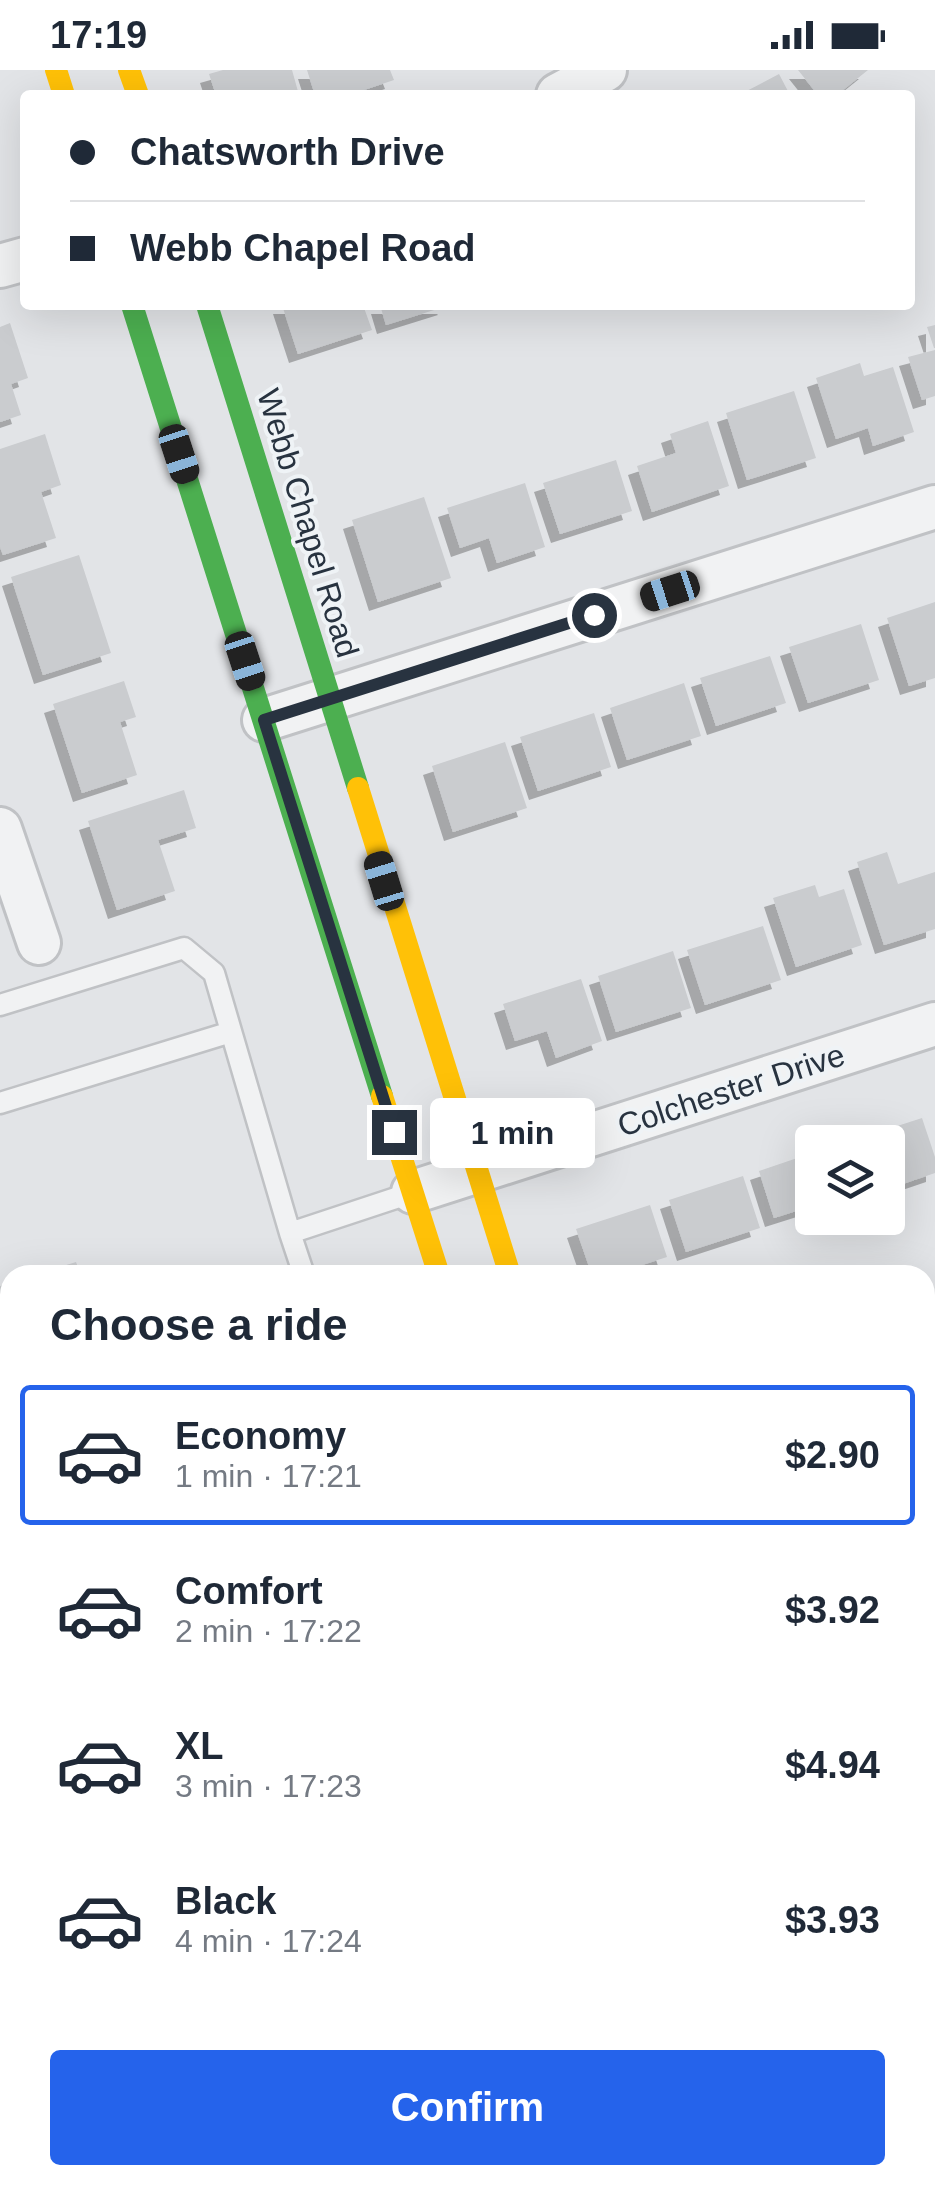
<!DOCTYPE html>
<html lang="en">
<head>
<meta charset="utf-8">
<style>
	body { margin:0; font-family:Arial,sans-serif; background:#f2f2f3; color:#1f2937; height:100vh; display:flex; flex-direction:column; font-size:38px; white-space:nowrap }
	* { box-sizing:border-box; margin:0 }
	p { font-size:32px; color:#747a83 }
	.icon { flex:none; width:55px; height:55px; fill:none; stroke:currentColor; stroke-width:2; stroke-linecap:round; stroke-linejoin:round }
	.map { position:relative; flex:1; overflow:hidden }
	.sheet { position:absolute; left:0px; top:1195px; width:935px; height:920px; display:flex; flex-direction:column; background:#fff; border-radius:30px 30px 0 0; box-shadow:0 10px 40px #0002 }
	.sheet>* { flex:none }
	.top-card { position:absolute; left:20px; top:20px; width:895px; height:220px; border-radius:10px; box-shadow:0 10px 40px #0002; display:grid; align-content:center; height:220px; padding:0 50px; background:#fff }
	.buttons { position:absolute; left:795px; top:1055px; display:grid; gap:20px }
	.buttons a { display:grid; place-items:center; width:110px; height:110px; border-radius:10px; background:#fff; box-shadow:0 10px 40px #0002; font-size:50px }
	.end { position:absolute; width:45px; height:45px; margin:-22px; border:12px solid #283340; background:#fff; box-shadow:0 0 0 5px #fff }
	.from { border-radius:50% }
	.bubble { position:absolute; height:70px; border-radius:10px; background:#fff; box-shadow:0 10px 40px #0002; font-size:32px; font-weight:600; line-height:70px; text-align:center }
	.car { position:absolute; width:30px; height:60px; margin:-30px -15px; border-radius:12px; box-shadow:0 0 8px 2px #0007; background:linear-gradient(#222 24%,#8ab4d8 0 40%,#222 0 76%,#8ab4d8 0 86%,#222 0) }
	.top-card b { display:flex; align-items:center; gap:35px; height:95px; font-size:38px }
	.top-card b+b { border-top:2px solid #e0e1e3 }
	.top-card i { width:25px; height:25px; background:#1f2937 }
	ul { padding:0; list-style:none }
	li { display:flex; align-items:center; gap:30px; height:140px; margin:0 20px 15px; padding:0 30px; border:5px solid transparent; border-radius:10px }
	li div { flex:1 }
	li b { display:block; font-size:38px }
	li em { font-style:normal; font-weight:600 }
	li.on { border-color:#2563eb }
	li>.icon { width:90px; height:90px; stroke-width:1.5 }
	h2 { padding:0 50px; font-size:45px; line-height:120px }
	.cta { display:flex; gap:20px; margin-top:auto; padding:20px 50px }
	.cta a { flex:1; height:115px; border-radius:10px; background:#2563eb; color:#fff; font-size:40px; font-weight:600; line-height:115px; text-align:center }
	.status { display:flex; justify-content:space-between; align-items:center; height:70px; padding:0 50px; background:#fff; direction:ltr }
	.status svg { height:28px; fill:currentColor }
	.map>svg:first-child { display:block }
</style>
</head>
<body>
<div class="status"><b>17:19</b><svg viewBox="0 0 49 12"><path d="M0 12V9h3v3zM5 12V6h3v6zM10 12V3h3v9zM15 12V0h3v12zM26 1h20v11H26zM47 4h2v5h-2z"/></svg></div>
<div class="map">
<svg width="935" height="2115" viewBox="0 0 935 2115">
	<defs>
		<filter id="shadow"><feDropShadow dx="-9" dy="9" stdDeviation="0" flood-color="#0004"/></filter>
	</defs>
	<rect width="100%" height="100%" fill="#e2e4e7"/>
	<path fill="#cacccf" filter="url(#shadow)" d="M223,0H292L299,25H216L209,4Z
		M307,0H390L394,10L349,25H315Z
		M798,0H868L837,25H818Z
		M779,4L790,25H739Z
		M282,235H363L372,260L298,284Z
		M380,235H446L447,236L386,255Z
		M10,253L28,308L11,314L21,345L0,352V257Z
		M935,255V278H934L927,257Z
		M935,280V326L922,330L908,287Z
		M860,293L864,306L893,297L914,362L873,376L868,358L836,369L816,308Z
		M794,321L816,388L747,410L726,343Z
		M708,351L729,416L652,442L637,396L676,383L670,364Z
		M45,364L61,415L41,422L56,468L3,485L0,477V379Z
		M616,390L632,441L560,464L543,413Z
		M525,413L545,477L497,493L489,468L460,478L447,438Z
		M424,427L451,508L378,532L352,450Z
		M79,485L111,583L43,605L11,507Z
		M935,532V608L909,616L887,548Z
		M861,554L879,610L808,633L789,577Z
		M770,586L786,633L716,656L700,608Z
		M124,611L136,647L120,652L137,705L82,723L53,634Z
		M684,613L701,666L627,690L610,638Z
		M594,643L611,697L538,721L520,667Z
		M505,672L527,738L453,762L432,696Z
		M184,720L196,758L158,770L175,821L117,840L88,751Z
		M887,782L898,814L935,802V859L884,875L857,792Z
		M815,815L819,827L844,819L862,875L796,897L773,828Z
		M763,856L781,910L705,935L687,880Z
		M673,881L691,938L616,962L598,906Z
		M581,909L602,971L556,988L547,961L515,971L503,934Z
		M922,1048L935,1087V1103L888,1119V1072H848Z
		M812,1083V1136L774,1148L759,1101Z
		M743,1106L760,1158L686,1182L669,1130Z
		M650,1135L667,1187L611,1205H592L576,1159Z
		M76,1192L81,1205H37V1204Z
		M10,1213V1356L0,1359V1216Z
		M10,1923V1957H9L0,1926Z
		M935,2089V2115H877L873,2105H925V2092Z
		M210,2105H307V2106L292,2111L293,2115H213Z"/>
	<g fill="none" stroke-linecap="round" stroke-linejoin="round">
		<defs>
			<path id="lane" d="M0,935L184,878L214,903L290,1163
				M0,1033L231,962
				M304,1205L290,1163L411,1123
				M0,1524L10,1521
				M0,1635L10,1632
				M925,1692L935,1717
				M925,1879L935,1876
				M0,2064L10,2061"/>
			<path id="street" d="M558,25L605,0
				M0,196L25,189
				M264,650L935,437
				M0,759L39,873
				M413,1122L935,954
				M608,2115L640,2105"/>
		</defs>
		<use href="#lane" stroke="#c0c2c5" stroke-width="25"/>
		<use href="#street" stroke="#c0c2c5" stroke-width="48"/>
		<use href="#lane" stroke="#f1f2f3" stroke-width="20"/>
		<use href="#street" stroke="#f1f2f3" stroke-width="42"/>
		<path stroke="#4caf50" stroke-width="22" d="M132,235L382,1026
			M207,235L358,718
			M925,1552L935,1548"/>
		<path stroke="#ffc107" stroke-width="22" d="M56,0L64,25
			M129,0L138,25
			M358,718L510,1205
			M382,1026L439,1205
			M925,1479L935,1475
			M5,1763L10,1780
			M722,2105L726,2115"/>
		<path stroke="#c62828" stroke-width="22" d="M0,1834L10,1831
			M801,2105L805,2115"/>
	</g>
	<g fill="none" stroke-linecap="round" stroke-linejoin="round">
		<path stroke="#283340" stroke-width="12" d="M394,1062L264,650L594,545"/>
	</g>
	<g text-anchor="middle" stroke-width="8" stroke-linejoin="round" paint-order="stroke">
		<g font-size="32" fill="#283340" stroke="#eff3f6">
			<text transform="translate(308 453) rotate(73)" y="11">Webb Chapel Road</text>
			<text transform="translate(731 1020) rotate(-18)" y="11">Colchester Drive</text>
		</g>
	</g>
</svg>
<div class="buttons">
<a><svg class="icon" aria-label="layers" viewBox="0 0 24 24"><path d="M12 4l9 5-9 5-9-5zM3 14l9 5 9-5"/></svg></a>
</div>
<i class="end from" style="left:594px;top:545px"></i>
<i class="end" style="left:394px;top:1062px"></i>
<div class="bubble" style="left:430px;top:1028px;width:165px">1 min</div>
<i class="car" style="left:179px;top:384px;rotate:162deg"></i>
<i class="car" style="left:670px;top:521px;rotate:252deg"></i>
<i class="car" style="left:245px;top:591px;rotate:162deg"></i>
<i class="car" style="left:384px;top:811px;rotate:343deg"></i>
<div class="top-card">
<b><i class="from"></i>Chatsworth Drive</b>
<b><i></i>Webb Chapel Road</b>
</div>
<section class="sheet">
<h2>Choose a ride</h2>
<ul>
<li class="on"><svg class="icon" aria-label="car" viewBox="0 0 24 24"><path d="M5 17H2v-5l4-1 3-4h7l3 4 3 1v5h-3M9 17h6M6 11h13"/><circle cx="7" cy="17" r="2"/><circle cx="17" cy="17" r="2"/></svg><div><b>Economy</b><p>1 min · 17:21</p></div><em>$2.90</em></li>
<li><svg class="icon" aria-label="car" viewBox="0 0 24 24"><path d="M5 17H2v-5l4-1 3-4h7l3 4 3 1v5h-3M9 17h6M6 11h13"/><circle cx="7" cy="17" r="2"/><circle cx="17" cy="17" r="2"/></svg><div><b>Comfort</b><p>2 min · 17:22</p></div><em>$3.92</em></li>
<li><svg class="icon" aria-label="car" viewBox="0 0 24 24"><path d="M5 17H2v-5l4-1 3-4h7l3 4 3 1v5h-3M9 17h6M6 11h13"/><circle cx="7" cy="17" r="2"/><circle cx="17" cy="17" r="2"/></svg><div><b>XL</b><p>3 min · 17:23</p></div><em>$4.94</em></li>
<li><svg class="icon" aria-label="car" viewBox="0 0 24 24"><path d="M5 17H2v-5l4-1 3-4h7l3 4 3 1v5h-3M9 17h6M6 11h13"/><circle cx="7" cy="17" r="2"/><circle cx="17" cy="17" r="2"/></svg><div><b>Black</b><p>4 min · 17:24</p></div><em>$3.93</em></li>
</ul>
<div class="cta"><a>Confirm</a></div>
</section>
</div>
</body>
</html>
